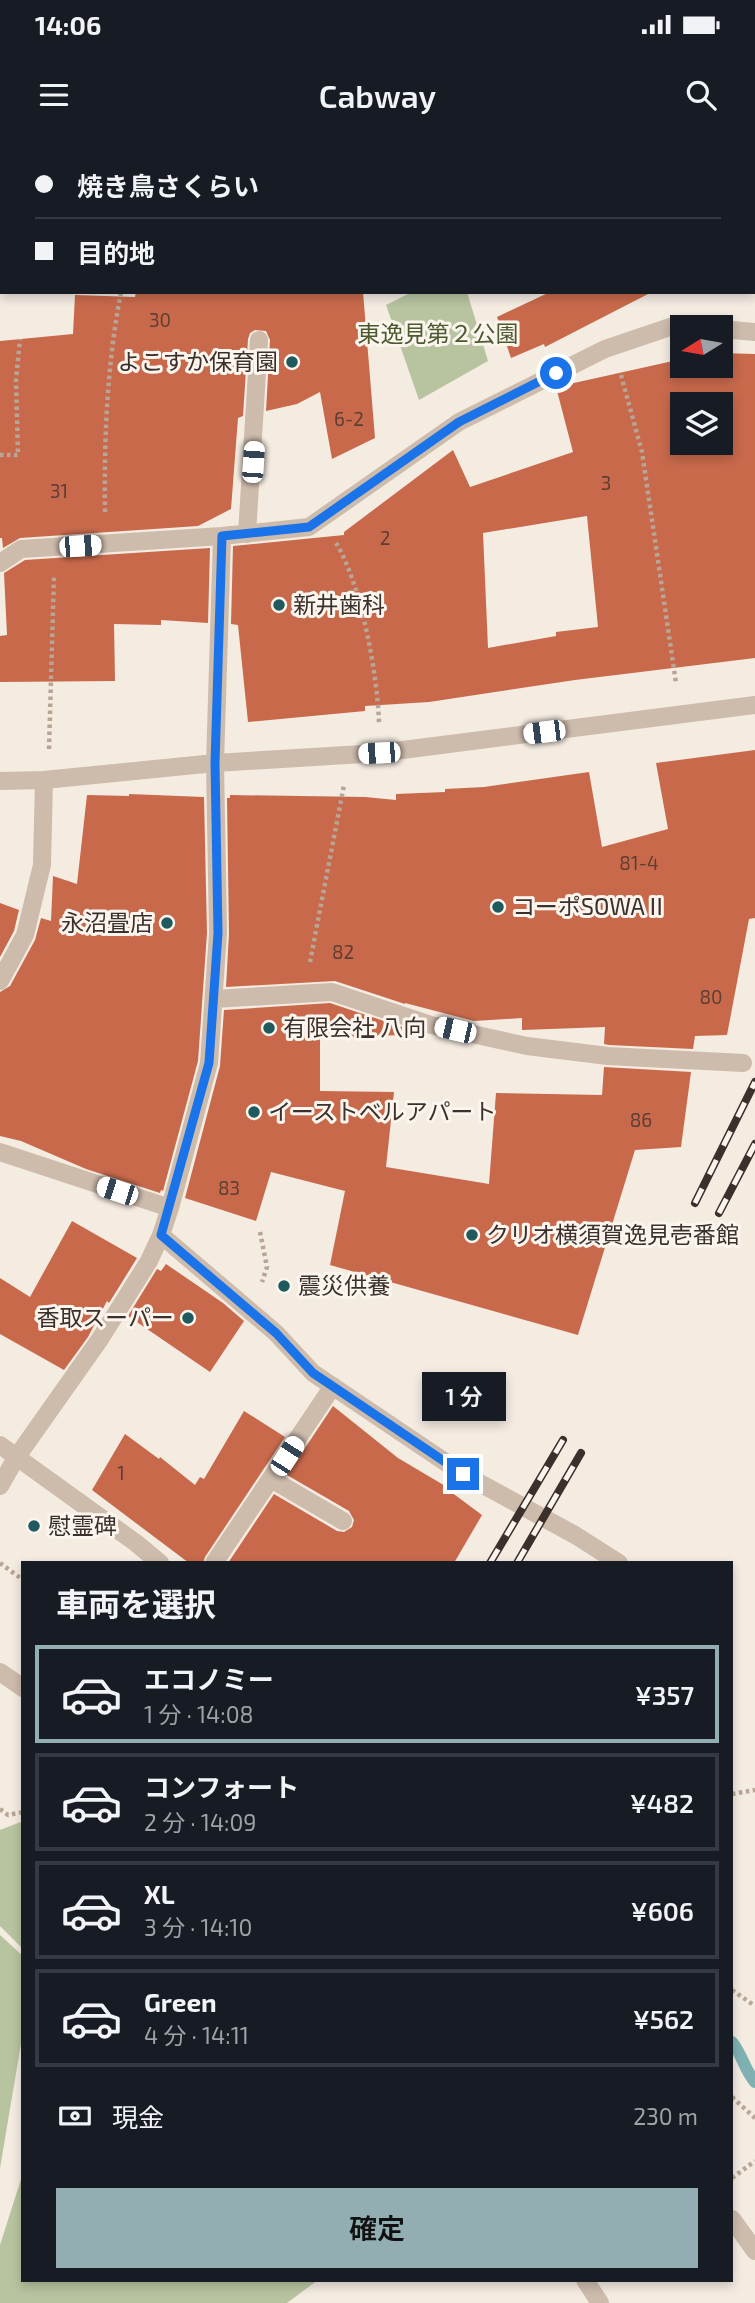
<!DOCTYPE html>
<html lang="ja">
<head>
<meta charset="utf-8">
<style>
	body { margin:0; font-family:"Exo 2","Noto Sans JP",sans-serif; background:#20242c; color:#f1f3f6; height:100vh; display:flex; flex-direction:column; font-size:26px; white-space:nowrap }
	* { box-sizing:border-box; margin:0 }
	p { font-size:23px; color:#9ea1a6 }
	.icon { flex:none; width:38px; height:38px; fill:none; stroke:currentColor; stroke-width:2; stroke-linecap:round; stroke-linejoin:round }
	.map { position:relative; flex:1; overflow:hidden }
	.sheet { position:absolute; left:21px; top:1421px; width:712px; height:721px; display:flex; flex-direction:column; background:#171b24; border-radius:0px; box-shadow:0 4px 10px #0003 }
	.sheet>* { flex:none }
	.hud { position:absolute; left:0px; top:0px; width:756px; height:154px; box-shadow:0 4px 10px #0003; display:grid; align-content:center; height:154px; padding:0 35px; background:#171b24 }
	.needle { width:46px; rotate:259deg }
	.fabs { position:absolute; left:670px; top:175px; display:grid; gap:14px }
	.fabs a { display:grid; place-items:center; width:63px; height:63px; border-radius:0px; background:#171b24; box-shadow:0 4px 10px #0003; font-size:35px }
	.end { position:absolute; width:32px; height:32px; margin:-16px; border:9px solid #1a73e8; background:#fff; box-shadow:0 0 0 4px #fff }
	.from { border-radius:50% }
	.bubble { position:absolute; height:49px; border-radius:0px; background:#171b24; box-shadow:0 4px 10px #0003; font-size:23px; font-weight:600; line-height:49px; text-align:center }
	.car { position:absolute; width:21px; height:42px; margin:-21px -10px; border-radius:9px; box-shadow:0 0 5px 2px #0007; background:linear-gradient(#fff 24%,#345 0 40%,#fff 0 76%,#345 0 86%,#fff 0) }
	.hud b { display:flex; align-items:center; gap:24px; height:66px; font-size:26px }
	.hud b+b { border-top:2px solid #363941 }
	.hud i { width:18px; height:18px; background:#f1f3f6 }
	ul { padding:0; list-style:none }
	li { display:flex; align-items:center; gap:21px; height:98px; margin:0 14px 10px; padding:0 21px; border:4px solid #363941; border-radius:0px }
	li div { flex:1 }
	li b { display:block; font-size:26px }
	li em { font-style:normal; font-weight:600 }
	li.current { border-color:#92aeb2 }
	li>.icon { width:63px; height:63px; stroke-width:1.5 }
	h2 { padding:0 35px; font-size:32px; line-height:84px }
	.pay { display:flex; align-items:center; gap:18px; height:77px; padding:0 35px; font-size:26px }
	.pay p { margin-inline-start:auto }
	.button { display:flex; gap:14px; margin-top:auto; padding:14px 35px }
	.button a { flex:1; height:80px; border-radius:0px; background:#92aeb2; color:#111; font-size:28px; font-weight:600; line-height:80px; text-align:center }
	.status { display:flex; justify-content:space-between; align-items:center; height:49px; padding:0 35px; background:#171b24; direction:ltr }
	.status svg { height:19px; fill:currentColor }
	header { display:flex; justify-content:space-between; align-items:center; height:91px; padding:0 35px; background:#171b24; font-size:32px; font-weight:600 }
	.map>svg:first-child { display:block }
</style>
</head>
<body>
<div class="status"><b>14:06</b><svg viewBox="0 0 49 12"><path d="M0 12V9h3v3zM5 12V6h3v6zM10 12V3h3v9zM15 12V0h3v12zM26 1h20v11H26zM47 4h2v5h-2z"/></svg></div>
<header><svg class="icon" aria-label="menu" viewBox="0 0 24 24"><path d="M4 6h16M4 12h16M4 18h16"/></svg>Cabway<svg class="icon" aria-label="search" viewBox="0 0 24 24"><circle cx="10" cy="10" r="6"/><path d="M15 15l6 6"/></svg></header>
<div class="map">
<svg width="755" height="2163" viewBox="0 0 755 2163">
	<rect width="100%" height="100%" fill="#f4ebe1"/>
	<path fill="#b8c4a0" d="M0,0H603L606,2H2V16H0Z
		M412,152H467L488,221L419,260L386,165Z
		M23,1681V1809L0,1786V1690Z
		M0,1795L23,1816V1892L0,2028Z
		M23,2033V2140H318L287,2163H0V2105Z"/>
	<g fill="none" stroke-linecap="round" stroke-linejoin="round">
		<path stroke="#7fb0b2" stroke-width="12" d="M732,1902C742,1914 744,1929 755,1942"/>
	</g>
	<path fill="#c8694b" fill-rule="evenodd" d="M136,152H363L375,298L332,319L320,252L297,264L266,271L270,200L266,191L255,190L250,193L248,199L243,276L238,278L231,369L198,386L20,398L3,408L2,398H0V201L73,194L75,155L135,157Z
		M550,152H652L545,207L544,204L511,218L497,177Z
		M721,213L755,214V518L575,540L429,562L365,566V571L248,582L238,485L231,484L233,406L344,395V392L453,310L470,347L573,312L556,247L682,219V226H721ZM682,264H721V303H682ZM587,376L598,487L556,492V496L488,508L483,393Z
		M210,408L208,483L161,480V485L114,484L115,541L0,542V496L7,495L4,433L25,420Z
		M755,610V778L749,779L727,895L695,896L693,909L609,905L604,904L605,887L522,890V878L474,881L405,863V864L335,841L226,847L229,794L227,658H230V655L365,657L396,660V654L445,652V649L484,647L589,632L602,707L668,689L656,623Z
		M129,654L204,657L207,793L198,921L163,1051L161,1050L160,1053L86,1029L21,1001L0,996V852L10,846L35,800L41,778L51,781L53,736L77,744L87,655L129,656Z
		M0,763L19,770L14,791L0,817Z
		M330,863L402,887L401,895L320,898V951L394,952L386,1027L489,1044L496,953L602,955L604,927L691,932L681,1007L635,1010L578,1195L330,1125L345,1051L271,1032L256,1081L185,1058L220,926L224,870Z
		M72,1081L137,1118L109,1163L107,1161L88,1197L64,1230L0,1194V1138L30,1157Z
		M166,1124L223,1163L244,1181L210,1232L128,1176L157,1129L161,1131Z
		M333,1266L398,1318L452,1350L451,1352L482,1375L454,1423H228L274,1354L337,1391L344,1392L352,1387L354,1380L349,1371L287,1335Z
		M244,1271L285,1297L205,1417L203,1423H189L92,1350L125,1294L159,1319L160,1317L195,1345L200,1337L204,1339Z"/>
	<g fill="none" stroke-linecap="round" stroke-linejoin="round">
		<path stroke="#b9a596" stroke-width="4.5" stroke-dasharray="3.5 3.5" stroke-linecap="butt" d="M639,0L641,2
			M645,2L649,0
			M621,235L642,312L676,543
			M0,315H18L16,240L20,199
			M105,372C104,299 107,224 121,152
			M336,403C361,443 378,537 379,584
			M49,609L54,436
			M310,822L344,645
			M260,1092L267,1127L262,1142
			M0,1423L23,1440
			M732,1654L755,1650
			M0,1669L8,1675L23,1672
			M732,1850L755,1866
			M732,1957L755,1978
			M732,2038L755,2021"/>
		<path stroke="#cdbbac" stroke-width="18" d="M721,189L755,192
			M247,394L259,200
			M0,423L21,409L222,396L309,387L459,282L605,209L670,187H682
			M0,641L44,640L215,623L379,613L755,565
			M0,841L25,795L42,725L44,640
			M214,859L332,852L431,885L527,906L608,916L743,923
			M0,1012L170,1068
			M161,1095L276,1193L313,1233L463,1334L575,1395L619,1423
			M0,1305L136,1403L160,1423
			M271,1339L343,1381
			M0,1346L16,1318L100,1199L149,1121L161,1095L170,1068L209,923L218,793L215,623L222,396
			M214,1423L333,1246
			M0,1532L23,1548
			M732,2079L755,2111
			M585,2140L600,2163"/>
		<defs>
			<path id="rail" d="M695,1063L755,942
				M719,1073L755,1004
				M490,1423L563,1300
				M517,1423L581,1313"/>
		</defs>
		<use href="#rail" stroke="#3b302b" stroke-width="8"/>
		<use href="#rail" stroke="#fbf5ee" stroke-width="5" stroke-dasharray="16" stroke-linecap="butt"/>
	</g>
	<g fill="none" stroke-linecap="round" stroke-linejoin="round">
		<path stroke="#1a73e8" stroke-width="9" d="M463,1334L313,1233L276,1193L161,1095L209,923L218,793L215,623L222,396L309,387L459,282L556,233"/>
	</g>
	<g fill="#1f5a5e" stroke="#fbf5ee" stroke-width="2.5">
		<circle cx="292" cy="222" r="7"/>
		<circle cx="279" cy="465" r="7"/>
		<circle cx="498" cy="767" r="7"/>
		<circle cx="167" cy="783" r="7"/>
		<circle cx="269" cy="888" r="7"/>
		<circle cx="254" cy="972" r="7"/>
		<circle cx="472" cy="1095" r="7"/>
		<circle cx="284" cy="1146" r="7"/>
		<circle cx="188" cy="1178" r="7"/>
		<circle cx="34" cy="1386" r="7"/>
	</g>
	<g text-anchor="middle" stroke-width="6" stroke-linejoin="round" paint-order="stroke">
		<g font-size="19" fill="#5e3e33">
			<text x="160" y="187">30</text>
			<text x="349" y="286">6-2</text>
			<text x="606" y="350">3</text>
			<text x="59" y="358">31</text>
			<text x="385" y="405">2</text>
			<text x="639" y="730">81-4</text>
			<text x="343" y="819">82</text>
			<text x="711" y="864">80</text>
			<text x="641" y="987">86</text>
			<text x="229" y="1055">83</text>
			<text x="121" y="1340">1</text>
		</g>
		<g font-size="23" fill="#4a5a2e" stroke="#fbf5ee">
			<text x="438" y="202">東逸見第２公園</text>
		</g>
		<g font-size="23" fill="#3b302b" stroke="#fbf5ee" text-anchor="start">
			<text x="278" y="230" text-anchor="end">よこすか保育園</text>
			<text x="293" y="473">新井歯科</text>
			<text x="512" y="775">コーポSOWAⅡ</text>
			<text x="153" y="791" text-anchor="end">永沼畳店</text>
			<text x="283" y="896">有限会社 八向</text>
			<text x="268" y="980">イーストベルアパート</text>
			<text x="486" y="1103">クリオ横須賀逸見壱番館</text>
			<text x="298" y="1154">震災供養</text>
			<text x="174" y="1186" text-anchor="end">香取スーパー</text>
			<text x="48" y="1394">慰霊碑</text>
		</g>
	</g>
</svg>
<div class="fabs">
<a><svg class="needle" viewBox="-14 -14 28 28"><path d="M0-13l5 13h-10z" fill="#e53935"/><path d="M0 13l5-13h-10z" fill="#9ea1a6"/></svg></a>
<a><svg class="icon" aria-label="layers" viewBox="0 0 24 24"><path d="M12 4l9 5-9 5-9-5zM3 14l9 5 9-5"/></svg></a>
</div>
<i class="end from" style="left:556px;top:233px"></i>
<i class="end" style="left:463px;top:1334px"></i>
<div class="bubble" style="left:422px;top:1232px;width:84px">1 分</div>
<i class="car" style="left:253px;top:322px;rotate:4deg"></i>
<i class="car" style="left:80px;top:406px;rotate:86deg"></i>
<i class="car" style="left:544px;top:592px;rotate:263deg"></i>
<i class="car" style="left:379px;top:613px;rotate:267deg"></i>
<i class="car" style="left:455px;top:890px;rotate:283deg"></i>
<i class="car" style="left:117px;top:1051px;rotate:288deg"></i>
<i class="car" style="left:287px;top:1316px;rotate:33deg"></i>
<div class="hud">
<b><i class="from"></i>焼き鳥さくらい</b>
<b><i></i>目的地</b>
</div>
<section class="sheet">
<h2>車両を選択</h2>
<ul>
<li class="current"><svg class="icon" aria-label="car" viewBox="0 0 24 24"><path d="M5 17H2v-5l4-1 3-4h7l3 4 3 1v5h-3M9 17h6M6 11h13"/><circle cx="7" cy="17" r="2"/><circle cx="17" cy="17" r="2"/></svg><div><b>エコノミー</b><p>1 分 · 14:08</p></div><em>¥357</em></li>
<li><svg class="icon" aria-label="car" viewBox="0 0 24 24"><path d="M5 17H2v-5l4-1 3-4h7l3 4 3 1v5h-3M9 17h6M6 11h13"/><circle cx="7" cy="17" r="2"/><circle cx="17" cy="17" r="2"/></svg><div><b>コンフォート</b><p>2 分 · 14:09</p></div><em>¥482</em></li>
<li><svg class="icon" aria-label="car" viewBox="0 0 24 24"><path d="M5 17H2v-5l4-1 3-4h7l3 4 3 1v5h-3M9 17h6M6 11h13"/><circle cx="7" cy="17" r="2"/><circle cx="17" cy="17" r="2"/></svg><div><b>XL</b><p>3 分 · 14:10</p></div><em>¥606</em></li>
<li><svg class="icon" aria-label="car" viewBox="0 0 24 24"><path d="M5 17H2v-5l4-1 3-4h7l3 4 3 1v5h-3M9 17h6M6 11h13"/><circle cx="7" cy="17" r="2"/><circle cx="17" cy="17" r="2"/></svg><div><b>Green</b><p>4 分 · 14:11</p></div><em>¥562</em></li>
</ul>
<div class="pay"><svg class="icon" aria-label="cash" viewBox="0 0 24 24"><path d="M3 7h18v10H3z"/><circle cx="12" cy="12" r="2"/></svg>現金<p>230 m</p></div>
<div class="button"><a>確定</a></div>
</section>
</div>
</body>
</html>
